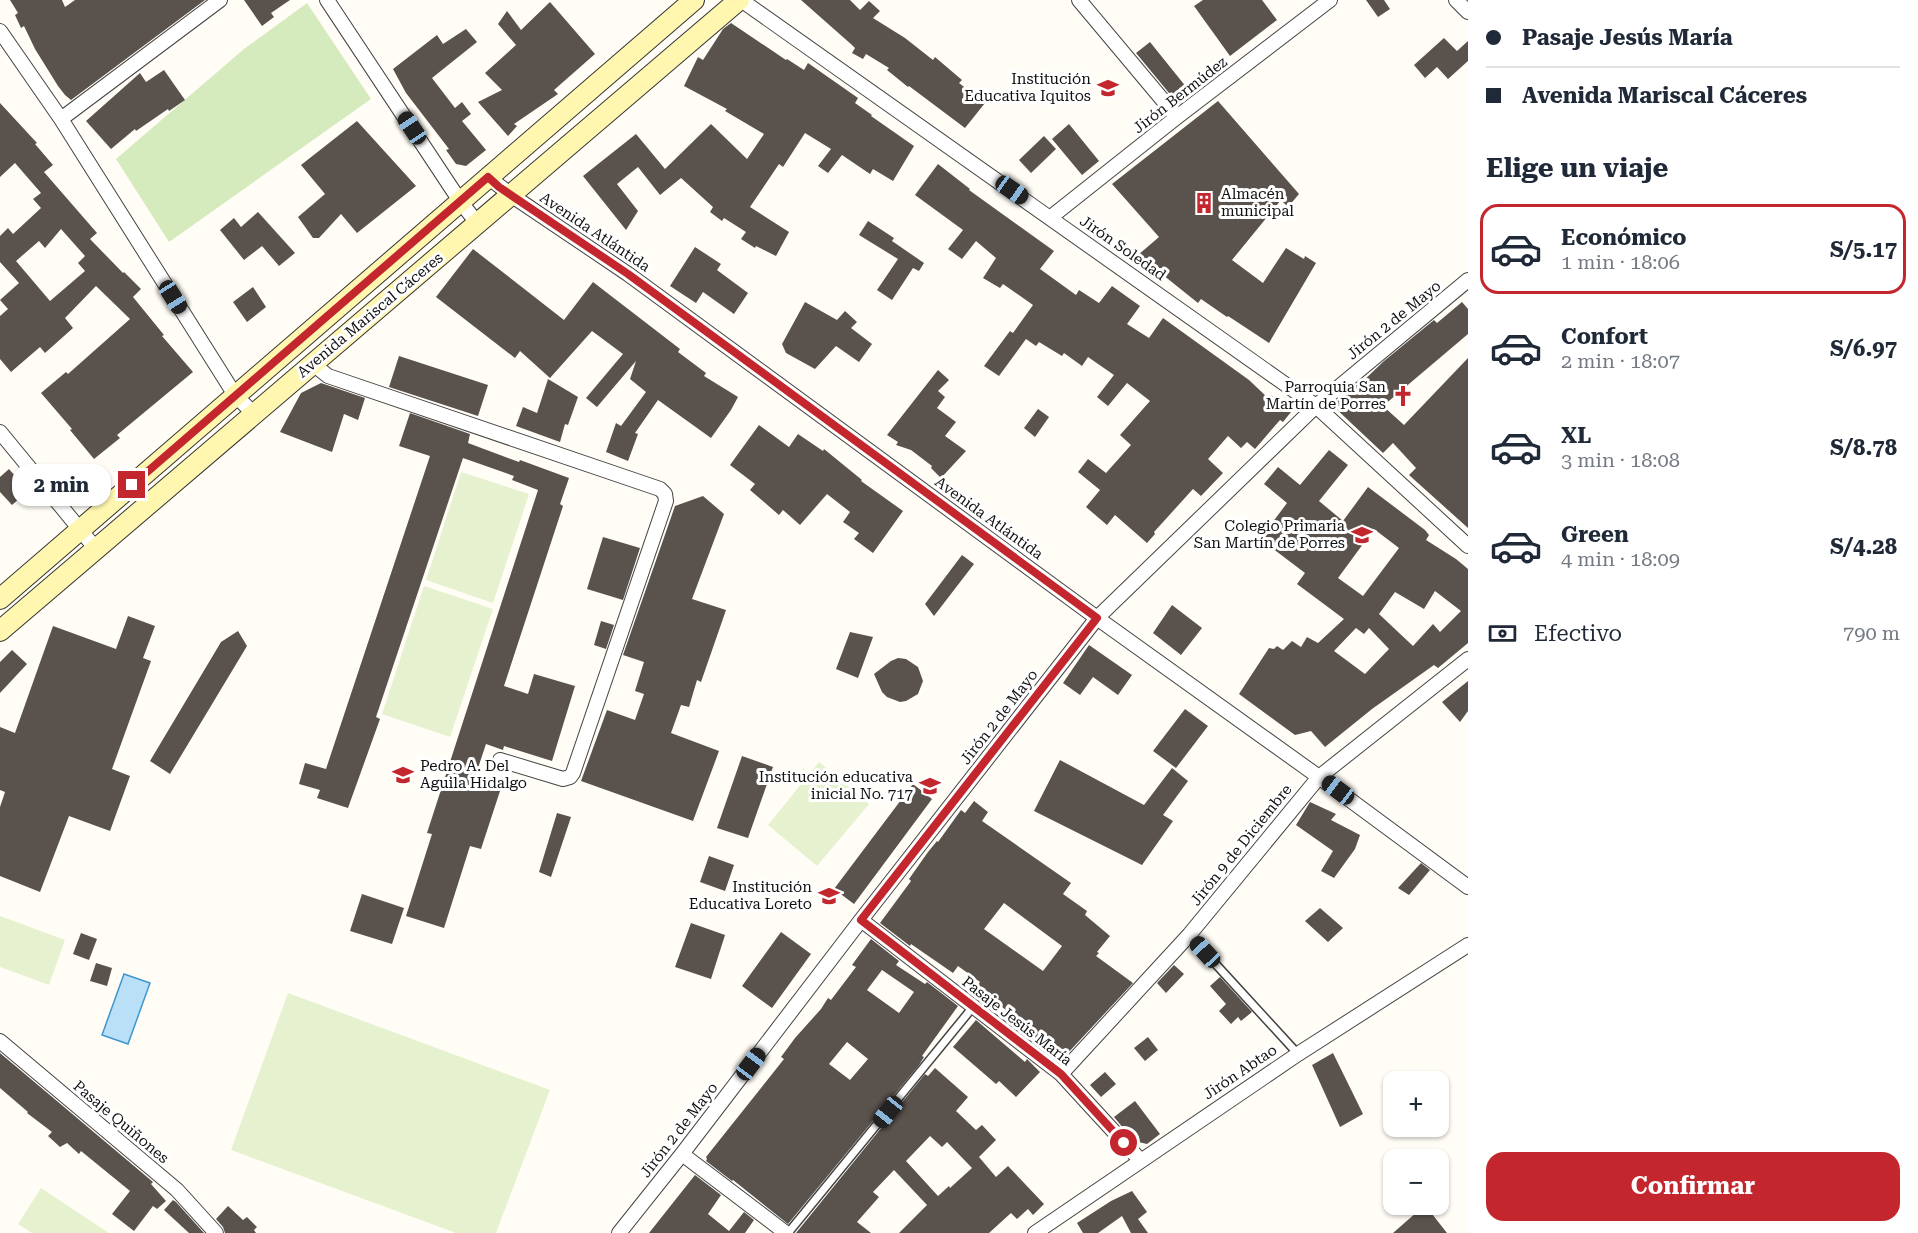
<!DOCTYPE html>
<html lang="es">
<head>
<meta charset="utf-8">
<style>
	body { margin:0; font-family:"Roboto Serif",serif; background:#f6f6f7; color:#1f2937; height:100vh; display:flex; flex-direction:column; font-size:22px; white-space:nowrap }
	* { box-sizing:border-box; margin:0 }
	p { font-size:20px; color:#747a83 }
	.icon { flex:none; width:33px; height:33px; fill:none; stroke:currentColor; stroke-width:2; stroke-linecap:round; stroke-linejoin:round }
	.map { position:relative; flex:1; overflow:hidden }
	.panel { display:flex; flex-direction:column; background:#fff; width:450px }
	.panel>* { flex:none }
	.hud { display:grid; align-content:center; height:132px; padding:0 18px; background:#fff }
	.fabs { position:absolute; left:1383px; top:1071px; display:grid; gap:12px }
	.fabs a { display:grid; place-items:center; width:66px; height:66px; border-radius:12px; background:#fff; box-shadow:0 2px 4px #0004; font-size:30px }
	.end { position:absolute; width:27px; height:27px; margin:-14px; border:8px solid #c4262e; background:#fff; box-shadow:0 0 0 3px #fff }
	.from { border-radius:50% }
	.bubble { position:absolute; height:42px; border-radius:18px; background:#fff; box-shadow:0 2px 4px #0004; font-size:20px; font-weight:700; line-height:42px; text-align:center }
	.car { position:absolute; width:18px; height:36px; margin:-18px -9px; border-radius:8px; box-shadow:0 0 4px 2px #0007; background:linear-gradient(#222 24%,#8ab4d8 0 40%,#222 0 76%,#8ab4d8 0 86%,#222 0) }
	.hud b { display:flex; align-items:center; gap:21px; height:57px; font-size:22px }
	.hud b+b { border-top:2px solid #e0e1e3 }
	.hud i { width:15px; height:15px; background:#1f2937 }
	ul { padding:0; list-style:none }
	li { display:flex; align-items:center; gap:18px; height:90px; margin:0 12px 9px; padding:0 6px; border:3px solid transparent; border-radius:18px }
	li div { flex:1 }
	li b { display:block; font-size:22px }
	li em { font-style:normal; font-weight:700 }
	li.on { border-color:#c4262e }
	li>.icon { width:54px; height:54px; stroke-width:1.5 }
	h2 { padding:0 18px; font-size:27px; line-height:72px }
	.pay { display:flex; align-items:center; gap:15px; height:66px; padding:0 18px; font-size:22px }
	.pay p { margin-inline-start:auto }
	.cta { display:flex; gap:12px; margin-top:auto; padding:12px 18px }
	.cta a { flex:1; height:69px; border-radius:18px; background:#c4262e; color:#fff; font-size:24px; font-weight:700; line-height:69px; text-align:center }
	main { display:flex; flex:1; min-height:0 }
	.map>svg:first-child { display:block }
</style>
</head>
<body>
<main>
<div class="map">
<svg width="1468" height="1233" viewBox="0 0 1468 1233">
	<rect width="100%" height="100%" fill="#fffdf5"/>
	<path fill="#d5ebbd" d="M307,3L371,99L169,242L116,159L244,49Z"/>
	<path fill="#e6f2cf" d="M461,472L529,494L493,603L426,580Z
		M424,586L493,609L450,737L382,714Z
		M819,762L869,804L817,866L768,825Z
		M0,916L65,940L49,985L0,967Z
		M288,993L550,1090L496,1233H456L231,1150Z
		M41,1188L109,1233H32L18,1224Z"/>
	<path fill="#b9e0f7" stroke="#3f96cf" stroke-width="1.5" d="M124,974L150,983L128,1044L102,1035Z"/>
	<path fill="#5a524d" fill-rule="evenodd" d="M10,0H62L65,7L75,0H205L71,100L65,95L58,86L35,49L24,26L21,28L15,15L18,13Z
		M244,0H290L271,13L274,17L262,26Z
		M801,0H850L860,10L869,1L880,11L873,18L905,38L933,60L935,57L962,80L959,83L985,103L965,128L909,86L908,87L887,70L889,68L866,54L863,59L852,53L855,48L852,45Z
		M1203,0H1262L1277,20L1230,56L1194,6Z
		M1366,0H1384L1390,9L1378,17Z
		M550,2L595,54L554,90L558,94L514,124L517,126L508,136L478,102L502,90L485,73L516,45L498,24L507,11L521,30Z
		M731,23L786,60L787,59L804,70L808,63L858,98L855,103L872,115L871,116L914,146L893,181L873,169L870,174L842,155L828,173L818,166L831,149L805,133L783,167L779,164L750,207L789,232L776,256L756,246L755,248L741,239L746,232L724,218L722,221L710,212L713,207L681,178L660,195L638,167L617,184L638,211L626,230L583,176L636,134L665,169L711,124L747,159L764,134L725,111L727,109L684,86L698,57L703,60L723,29Z
		M466,29L477,42L432,78L455,108L462,102L471,114L462,121L486,150L466,166L456,164L446,150L449,149L406,93L393,69L437,35L443,44Z
		M1444,38L1457,51L1468,41V61L1448,79L1437,67L1425,78L1414,65Z
		M1150,42L1187,88L1174,99L1136,53Z
		M164,70L185,100L169,111L168,109L136,131L135,129L111,149L86,121L140,73L146,82Z
		M1218,101L1299,194L1288,207L1281,200L1232,260L1263,283L1286,248L1304,259L1305,256L1316,263L1269,343L1228,316L1227,317L1201,299L1198,303L1138,255L1159,237L1112,184Z
		M0,103L37,143L35,144L53,165L44,172L97,233L90,239L123,273L124,272L141,289L133,297L164,335L162,336L193,372L117,435L120,438L94,459L70,430L72,429L41,393L66,372L68,374L130,319L96,286L65,318L73,328L45,353L40,347L11,372L0,359V316L8,309L0,300L19,283L0,262V236L8,228L13,234L41,208L33,199L41,193L15,163L0,177ZM61,229L85,256L78,263L85,271L50,301L16,261L39,241L45,248Z
		M357,121L416,186L357,233L341,214L319,238H313L298,217L325,194L301,165Z
		M1069,124L1099,161L1082,175L1052,139Z
		M1044,136L1056,149L1031,173L1019,160Z
		M938,164L970,189L969,190L1054,251L1040,269L1076,295L1079,290L1099,303L1112,286L1140,306L1127,324L1149,338L1163,318L1249,380L1268,398L1271,395L1291,412L1283,422L1280,420L1255,449L1247,442L1241,448L1228,436L1208,459L1223,473L1201,496L1193,489L1154,532L1155,534L1147,543L1115,515L1107,525L1086,507L1100,490L1078,472L1088,459L1106,473L1131,445L1120,435L1150,401L1127,383L1108,406L1097,397L1114,375L1088,357L1082,366L1064,353L1062,356L1039,342L1036,346L1026,339L999,376L984,366L1010,331L1013,333L1033,305L1003,284L1000,288L983,278L996,258L976,241L962,259L948,249L963,230L915,195Z
		M258,212L295,253L279,266L262,246L244,260L220,230L234,218L241,227Z
		M868,221L894,238L892,241L924,263L919,271L913,268L892,300L877,290L898,259L859,235Z
		M695,247L721,264L717,270L748,293L734,314L703,292L696,303L670,286Z
		M473,249L564,320L593,282L680,349L678,352L706,373L704,376L738,397L731,410L711,438L658,400L635,433L638,434L628,461L606,452L616,423L621,426L646,392L630,379L636,361L597,407L586,398L623,354L592,331L550,378L520,351L515,358L436,297Z
		M253,287L266,307L247,322L233,302Z
		M805,302L837,320L845,311L857,322L851,328L872,344L859,362L836,346L815,369L786,353L782,344Z
		M1462,302L1468,309V334L1383,406L1404,425L1468,358V528L1409,475L1416,468L1393,443L1383,453L1332,405L1359,383L1360,384L1384,361L1434,320L1437,323Z
		M399,356L488,385L478,416L389,387Z
		M938,370L949,380L938,391L945,397L937,408L956,422L945,436L966,451L941,478L931,468L932,466L911,450L896,445L898,442L887,435Z
		M548,379L578,397L568,425L565,424L560,442L516,426L523,407L537,413Z
		M321,383L365,398L358,420L344,414L332,452L280,432L301,393Z
		M1038,409L1049,417L1035,437L1024,428Z
		M410,413L470,434L468,443L519,462L520,460L569,478L560,504L563,506L504,686L528,694L534,674L575,686L552,761L504,746L503,750L486,744L473,783L500,791L481,849L470,846L444,928L406,916L432,834L427,833L538,490L512,480L514,476L463,458L376,717L380,719L348,808L317,798L320,790L299,784L305,763L326,769L430,456L399,446Z
		M759,425L789,447L798,434L823,451L824,449L862,480L861,481L903,511L873,553L854,539L859,533L843,522L850,512L827,494L800,525L783,510L779,515L750,490L755,484L730,465Z
		M1329,450L1348,465L1319,501L1343,521L1368,487L1425,530L1429,535L1426,540L1456,559L1468,569V643L1438,668L1434,665L1372,709L1325,747L1311,731L1295,735L1239,694L1269,648L1274,649L1277,646L1283,650L1292,641L1301,647L1307,637L1318,643L1344,619L1297,584L1305,573L1260,539L1287,503L1264,484L1278,467L1300,485ZM1374,529L1399,548L1363,596L1338,578ZM1435,591L1461,611L1440,632L1433,624L1413,646L1379,614L1395,592L1424,609ZM1356,628L1364,634L1369,628L1389,649L1365,674L1334,651Z
		M9,469L28,491L12,505L0,492V477Z
		M703,496L724,514L692,599L726,610L701,682L697,680L689,707L681,705L671,733L719,751L693,821L581,781L607,710L635,720L644,694L635,691L644,662L623,655L675,506Z
		M603,537L640,548L623,600L587,589Z
		M962,555L974,564L934,616L925,604Z
		M1172,605L1202,628L1181,655L1153,633Z
		M128,616L155,626L143,658L151,661L112,769L130,776L110,831L69,816L40,892L0,876V807L5,792L0,790V727L15,733L53,626L116,649Z
		M601,621L614,625L606,649L594,645Z
		M238,631L247,646L170,774L150,761L221,642Z
		M850,632L873,637L858,678L836,669Z
		M1089,645L1132,675L1118,695L1093,677L1080,695L1063,683Z
		M12,650L27,664L0,693V662Z
		M898,658L906,659L918,667L923,681L918,694L906,701L900,702L887,697L882,692L874,674L891,661Z
		M1468,681V711L1460,722L1442,702Z
		M1185,709L1208,726L1176,768L1153,751Z
		M742,756L773,767L748,838L717,828Z
		M1060,760L1144,805L1172,768L1188,781L1163,815L1173,821L1142,865L1034,811Z
		M913,784L932,799L854,904L834,889Z
		M974,801L988,812L982,821L1071,883L1063,894L1087,911L1085,915L1110,936L1097,952L1099,953L1096,956L1133,983L1067,1054L1048,1039L1043,1045L1023,1026L1008,1015L1010,1013L1002,1007L977,987L980,982L958,966L953,973L911,944L910,946L880,923L911,881L909,879L928,852L937,841L938,842L961,810L965,813ZM1004,903L1062,946L1043,971L984,929Z
		M1310,802L1336,814L1331,820L1360,835L1355,849L1334,878L1321,871L1333,851L1296,825Z
		M557,813L571,817L551,877L539,872Z
		M709,856L734,865L725,891L700,882Z
		M1421,863L1430,870L1409,895L1398,888Z
		M362,894L404,908L392,944L350,931Z
		M1320,908L1343,928L1328,942L1305,921Z
		M691,923L725,935L711,979L675,967Z
		M781,932L811,954L772,1008L742,986Z
		M81,933L97,939L89,960L73,954Z
		M871,939L899,961L896,965L925,984L927,982L958,1006L922,1056L924,1057L919,1065L788,1224L733,1180L732,1181L706,1161L707,1159L706,1157L784,1059L781,1057L795,1038L821,1009L828,998L831,1000L856,967L852,965ZM882,970L914,992L899,1013L867,990ZM847,1042L868,1059L850,1080L829,1064Z
		M96,963L112,968L107,986L90,981Z
		M1174,965L1184,974L1166,993L1157,983Z
		M1220,977L1252,1012L1241,1021L1238,1017L1231,1024L1219,1011L1226,1004L1210,986Z
		M976,1020L1025,1062L1027,1059L1040,1072L1016,1097L999,1081L996,1084L953,1047Z
		M1148,1037L1158,1050L1145,1061L1134,1048Z
		M0,1053L153,1182L151,1184L166,1201L157,1209L153,1206L134,1231L112,1214L130,1191L81,1151L79,1154L67,1143L60,1147L48,1136L52,1132L27,1113L28,1112L0,1088Z
		M1333,1053L1363,1114L1340,1127L1312,1065Z
		M935,1068L968,1097L956,1111L976,1130L982,1125L996,1140L979,1157L996,1177L1008,1166L1044,1204L1033,1215L1028,1209L1017,1219L1011,1213L989,1233H899L927,1205L894,1170L873,1192L879,1197L857,1222L871,1233H796L925,1074L928,1076ZM930,1136L942,1147L947,1142L972,1168L950,1188L949,1186L938,1196L906,1161Z
		M1105,1072L1116,1084L1101,1097L1090,1085Z
		M1135,1101L1160,1134L1147,1144L1134,1141L1114,1117Z
		M695,1175L721,1195L708,1214L729,1231L744,1212L754,1220L745,1233H649Z
		M1132,1191L1147,1212L1138,1219L1148,1233H1131L1122,1216L1098,1233H1083L1077,1223L1111,1201Z
		M173,1200L176,1202L204,1233H189L164,1210Z
		M1425,1205L1447,1233H1393Z
		M228,1206L243,1220L247,1217L257,1227L254,1230L256,1233H225L223,1227L216,1219Z"/>
	<g fill="none" stroke-linecap="round" stroke-linejoin="round">
		<defs>
			<path id="service" d="M1189,935L1298,1054
				M788,1233L973,1007"/>
			<path id="minor" d="M327,0L460,201L477,223
				M741,0L1316,406L1468,546
				M1079,0L1177,117
				M1456,0L1468,12
				M0,31L61,119L235,395L254,414
				M61,119L220,0
				M488,177L511,195L628,274L1097,618L1319,777L1468,887
				M1051,217L1177,117L1330,0
				M313,364L328,376L660,489L665,494L666,501L573,773L570,777L563,779L500,760
				M0,432L96,549
				M861,920L1061,1074L1140,1160
				M0,1041L177,1190L216,1233
				M1061,1074L1189,935L1319,777L1468,659
				M682,1154L786,1233
				M619,1233L682,1154L861,920L1097,618L1316,406L1468,280
				M1035,1233L1298,1054L1468,945"/>
			<path id="secondary" d="M0,599L694,0
				M0,631L739,0"/>
		</defs>
		<use href="#service" stroke="#444" stroke-width="10"/>
		<use href="#minor" stroke="#444" stroke-width="16"/>
		<use href="#secondary" stroke="#333" stroke-width="22"/>
		<use href="#service" stroke="#fff" stroke-width="7"/>
		<use href="#minor" stroke="#fff" stroke-width="14"/>
		<use href="#secondary" stroke="#fff6b0" stroke-width="20"/>
	</g>
	<g fill="none" stroke-linecap="round" stroke-linejoin="round">
		<path stroke="#c4262e" stroke-width="8" d="M132,485L488,177L499,187L628,274L1097,618L861,920L1061,1074L1124,1143"/>
	</g>
	<defs>
		<symbol id="school-bare" viewBox="-9 -9 18 18"><path d="M0-5L7-2L0 1L-7-2ZM-4 1L0 2.5L4 1V4Q0 6-4 4Z" fill="#c4262e" stroke="#fff" stroke-width="2.5" paint-order="stroke"/></symbol>
		<symbol id="building-bare" viewBox="-9 -9 18 18"><path d="M-4-6H4V6H1V3H-1V6H-4ZM-2.5-4.3h1.7v1.8h-1.7ZM.8-4.3h1.7v1.8H.8ZM-2.5-1h1.7V.8h-1.7ZM.8-1h1.7V.8H.8Z" fill="#c4262e" stroke="#fff" stroke-width="2.5" paint-order="stroke"/></symbol>
		<symbol id="church-bare" viewBox="-9 -9 18 18"><path d="M-1.2-6h2.4v3.5h3.3v2.4h-3.3V6h-2.4V-.1h-3.3v-2.4h3.3Z" fill="#c4262e" stroke="#fff" stroke-width="2.5" paint-order="stroke"/></symbol>
	</defs>
	<g fill-rule="evenodd">
		<use href="#school-bare" x="1093" y="73" width="30" height="30"/>
		<use href="#building-bare" x="1189" y="188" width="30" height="30"/>
		<use href="#church-bare" x="1388" y="381" width="30" height="30"/>
		<use href="#school-bare" x="1347" y="520" width="30" height="30"/>
		<use href="#school-bare" x="388" y="760" width="30" height="30"/>
		<use href="#school-bare" x="915" y="771" width="30" height="30"/>
		<use href="#school-bare" x="814" y="881" width="30" height="30"/>
	</g>
	<g text-anchor="middle" stroke-width="6" stroke-linejoin="round" paint-order="stroke">
		<g font-size="15" fill="#111" stroke="#fff" text-anchor="end">
			<text x="1091" y="84">Institución<tspan x="1091" dy="17">Educativa Iquitos</tspan></text>
			<text x="1221" y="199" text-anchor="start">Almacén<tspan x="1221" dy="17">municipal</tspan></text>
			<text x="1386" y="392">Parroquia San<tspan x="1386" dy="17">Martín de Porres</tspan></text>
			<text x="1345" y="531">Colegio Primaria<tspan x="1345" dy="17">San Martín de Porres</tspan></text>
			<text x="420" y="771" text-anchor="start">Pedro A. Del<tspan x="420" dy="17">Aguila Hidalgo</tspan></text>
			<text x="913" y="782">Institución educativa<tspan x="913" dy="17">inicial No. 717</tspan></text>
			<text x="812" y="892">Institución<tspan x="812" dy="17">Educativa Loreto</tspan></text>
		</g>
		<g font-size="15" fill="#111" stroke="#fff">
			<text transform="translate(1180 95) rotate(-38)" y="5">Jirón Bermúdez</text>
			<text transform="translate(595 232) rotate(34)" y="5">Avenida Atlántida</text>
			<text transform="translate(1123 248) rotate(35)" y="5">Jirón Soledad</text>
			<text transform="translate(370 315) rotate(-40)" y="5">Avenida Mariscal Cáceres</text>
			<text transform="translate(1394 320) rotate(-39)" y="5">Jirón 2 de Mayo</text>
			<text transform="translate(989 518) rotate(36)" y="5">Avenida Atlántida</text>
			<text transform="translate(999 717) rotate(-52)" y="5">Jirón 2 de Mayo</text>
			<text transform="translate(1241 845) rotate(-51)" y="5">Jirón 9 de Diciembre</text>
			<text transform="translate(1017 1021) rotate(38)" y="5">Pasaje Jesús María</text>
			<text transform="translate(1240 1072) rotate(-34)" y="5">Jirón Abtao</text>
			<text transform="translate(121 1122) rotate(40)" y="5">Pasaje Quiñones</text>
			<text transform="translate(679 1130) rotate(-52)" y="5">Jirón 2 de Mayo</text>
		</g>
	</g>
</svg>
<div class="fabs">
<a>+</a>
<a>−</a>
</div>
<i class="end from" style="left:1124px;top:1143px"></i>
<i class="end" style="left:132px;top:485px"></i>
<div class="bubble" style="left:12px;top:464px;width:99px">2 min</div>
<i class="car" style="left:412px;top:128px;rotate:326deg"></i>
<i class="car" style="left:1012px;top:190px;rotate:125deg"></i>
<i class="car" style="left:173px;top:297px;rotate:148deg"></i>
<i class="car" style="left:1338px;top:790px;rotate:307deg"></i>
<i class="car" style="left:1205px;top:952px;rotate:317deg"></i>
<i class="car" style="left:751px;top:1064px;rotate:37deg"></i>
<i class="car" style="left:888px;top:1112px;rotate:219deg"></i>
</div>
<section class="panel">
<div class="hud">
<b><i class="from"></i>Pasaje Jesús María</b>
<b><i></i>Avenida Mariscal Cáceres</b>
</div>
<h2>Elige un viaje</h2>
<ul>
<li class="on"><svg class="icon" aria-label="car" viewBox="0 0 24 24"><path d="M5 17H2v-5l4-1 3-4h7l3 4 3 1v5h-3M9 17h6M6 11h13"/><circle cx="7" cy="17" r="2"/><circle cx="17" cy="17" r="2"/></svg><div><b>Económico</b><p>1 min · 18:06</p></div><em>S/5.17</em></li>
<li><svg class="icon" aria-label="car" viewBox="0 0 24 24"><path d="M5 17H2v-5l4-1 3-4h7l3 4 3 1v5h-3M9 17h6M6 11h13"/><circle cx="7" cy="17" r="2"/><circle cx="17" cy="17" r="2"/></svg><div><b>Confort</b><p>2 min · 18:07</p></div><em>S/6.97</em></li>
<li><svg class="icon" aria-label="car" viewBox="0 0 24 24"><path d="M5 17H2v-5l4-1 3-4h7l3 4 3 1v5h-3M9 17h6M6 11h13"/><circle cx="7" cy="17" r="2"/><circle cx="17" cy="17" r="2"/></svg><div><b>XL</b><p>3 min · 18:08</p></div><em>S/8.78</em></li>
<li><svg class="icon" aria-label="car" viewBox="0 0 24 24"><path d="M5 17H2v-5l4-1 3-4h7l3 4 3 1v5h-3M9 17h6M6 11h13"/><circle cx="7" cy="17" r="2"/><circle cx="17" cy="17" r="2"/></svg><div><b>Green</b><p>4 min · 18:09</p></div><em>S/4.28</em></li>
</ul>
<div class="pay"><svg class="icon" aria-label="cash" viewBox="0 0 24 24"><path d="M3 7h18v10H3z"/><circle cx="12" cy="12" r="2"/></svg>Efectivo<p>790 m</p></div>
<div class="cta"><a>Confirmar</a></div>
</section>
</main>
</body>
</html>
